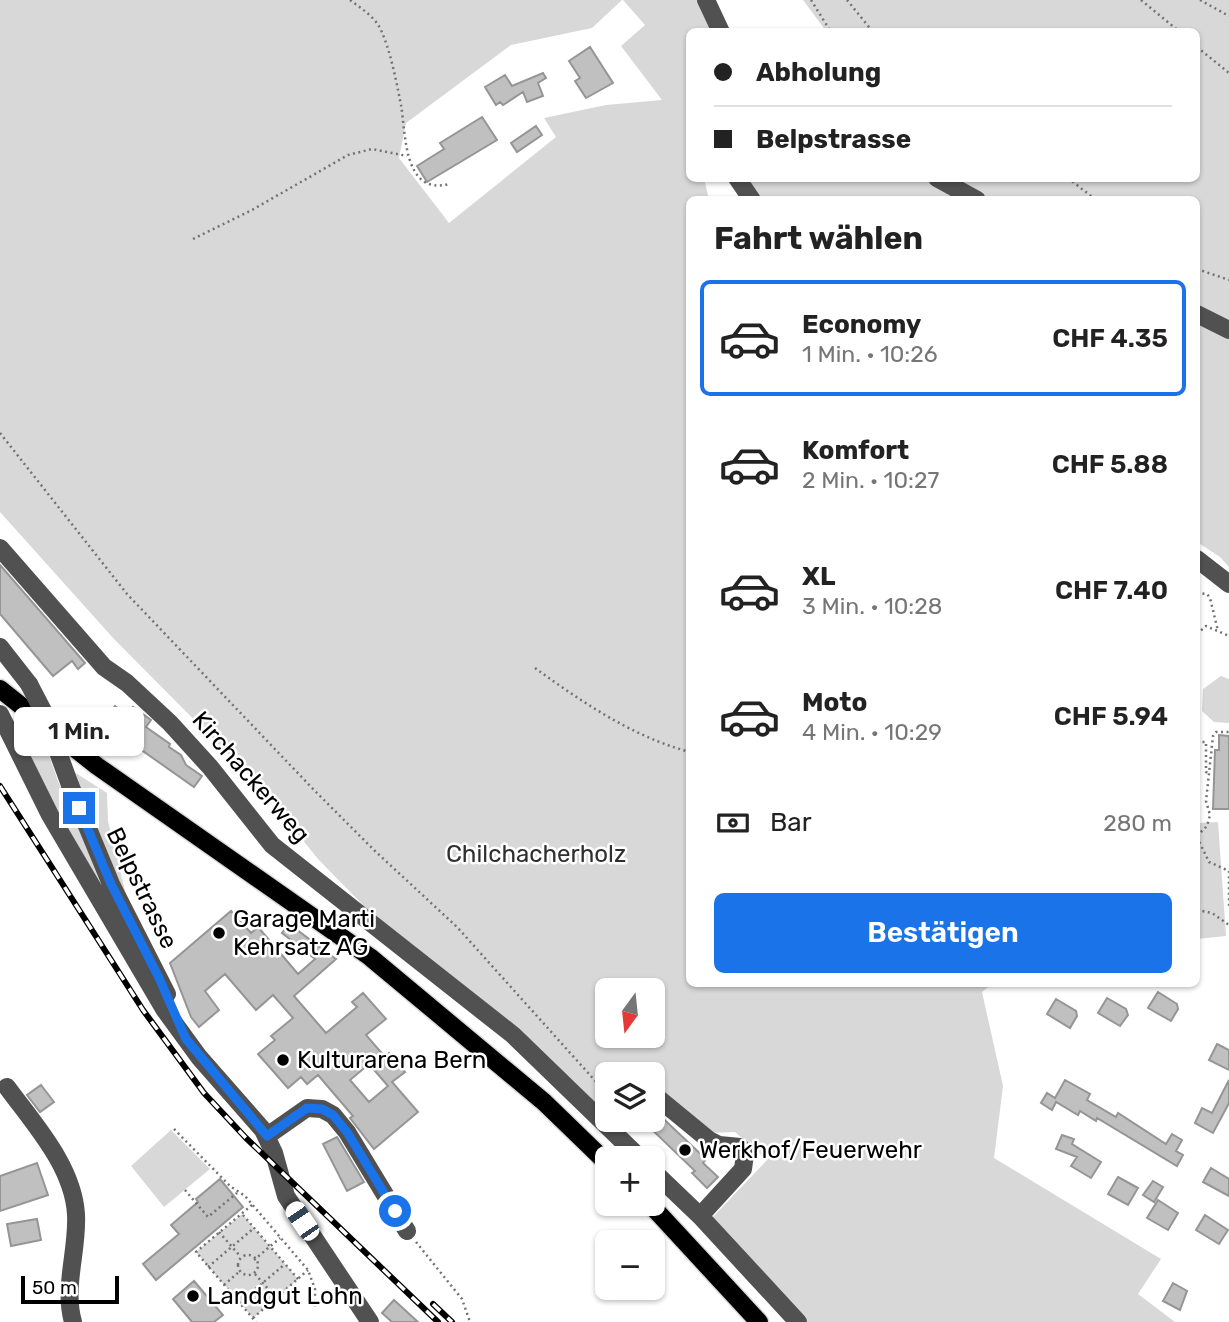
<!DOCTYPE html>
<html lang="de">
<head>
<meta charset="utf-8">
<style>
	body { margin:0; font-family:Rubik,sans-serif; background:#f2f2f2; color:#222; height:100vh; display:flex; flex-direction:column; font-size:26px; white-space:nowrap }
	* { box-sizing:border-box; margin:0 }
	p { font-size:23px; color:#767676 }
	.icon { flex:none; width:38px; height:38px; fill:none; stroke:currentColor; stroke-width:2; stroke-linecap:round; stroke-linejoin:round }
	.map { position:relative; flex:1; overflow:hidden }
	.drawer { position:absolute; left:686px; top:196px; width:514px; height:791px; display:flex; flex-direction:column; background:#fff; border-radius:10px; box-shadow:0 2px 5px #0004 }
	.drawer>* { flex:none }
	.hud { position:absolute; left:686px; top:28px; width:514px; height:154px; border-radius:10px; box-shadow:0 2px 5px #0004; display:grid; align-content:center; height:154px; padding:0 28px; background:#fff }
	.needle { width:46px; rotate:195deg }
	.controls { position:absolute; left:595px; top:978px; display:grid; gap:14px }
	.controls a { display:grid; place-items:center; width:70px; height:70px; border-radius:10px; background:#fff; box-shadow:0 2px 5px #0004; font-size:35px }
	.scale { position:absolute; left:21px; bottom:18px; width:98px; box-sizing:border-box; padding-left:7px; border:4px solid #000; border-top:0; font-size:19px; line-height:24px; white-space:nowrap; color:#000; -webkit-text-stroke:5px #fff; paint-order:stroke }
	.end { position:absolute; width:32px; height:32px; margin:-16px; border:9px solid #1a73e8; background:#fff; box-shadow:0 0 0 4px #fff }
	.from { border-radius:50% }
	.bubble { position:absolute; height:49px; border-radius:10px; background:#fff; box-shadow:0 2px 5px #0004; font-size:23px; font-weight:600; line-height:49px; text-align:center }
	.car { position:absolute; width:21px; height:42px; margin:-21px -10px; border-radius:9px; box-shadow:0 0 5px 2px #0007; background:linear-gradient(#fff 24%,#345 0 40%,#fff 0 76%,#345 0 86%,#fff 0) }
	.hud b { display:flex; align-items:center; gap:24px; height:66px; font-size:26px }
	.hud b+b { border-top:2px solid #e0e0e0 }
	.hud i { width:18px; height:18px; background:#222 }
	ul { padding:0; list-style:none }
	li { display:flex; align-items:center; gap:21px; height:116px; margin:0 14px 10px; padding:0 14px; border:4px solid transparent; border-radius:10px }
	li div { flex:1 }
	li b { display:block; font-size:26px }
	li em { font-style:normal; font-weight:600 }
	li.on { border-color:#1a73e8 }
	li>.icon { width:63px; height:63px; stroke-width:1.5 }
	h2 { padding:0 28px; font-size:32px; line-height:84px }
	.pay { display:flex; align-items:center; gap:18px; height:77px; padding:0 28px; font-size:26px }
	.pay p { margin-inline-start:auto }
	.primary-button { display:flex; gap:14px; margin-top:auto; padding:14px 28px }
	.primary-button a { flex:1; height:80px; border-radius:10px; background:#1a73e8; color:#fff; font-size:28px; font-weight:600; line-height:80px; text-align:center }
	.map>svg:first-child { display:block }
</style>
</head>
<body>
<div class="map">
<svg width="1229" height="1322" viewBox="0 0 1229 1322">
	<rect width="100%" height="100%" fill="#fff"/>
	<path fill="#d8d8d8" fill-rule="evenodd" d="M0,0H622L592,28L511,45L406,123L399,158L449,223L556,137L544,118L606,105L662,100L621,46L645,25L623,0H697L712,31L690,32V178L704,179L709,199L690,200V984H992L982,992L1003,1086L994,1158L1161,1259L1138,1294L1175,1322H804L709,1221L767,1160L735,1132L709,1133L653,1087V1074H607V1116L477,1001L363,905L318,859L256,782L114,639L0,512ZM607,990H653V1036H607Z
		M803,0H1229V322L1197,306V200L990,199L950,179L1197,178V32L826,31Z
		M745,179H925L965,199H761Z
		M1197,323L1229,339V567L1220,557L1197,542Z
		M1221,676L1229,679V723L1214,722L1202,711L1203,689Z
		M12,719L46,747L58,781L111,900L85,866Z
		M71,770L107,793L108,821L127,899Z
		M1218,822L1226,936L1197,939V823Z
		M171,1130L210,1169L164,1207L131,1166Z
		M242,1214L298,1279L253,1318L196,1252Z"/>
	<path fill="#c0c0c0" stroke="#959595" stroke-width="2" fill-rule="evenodd" d="M590,47L613,83L586,98L575,81L580,78L569,61Z
		M543,73L546,78L538,83L543,96L527,102L523,92L503,105L500,102L496,105L485,87L505,75L512,86Z
		M482,117L497,140L427,182L417,166L444,149L440,143Z
		M536,126L542,135L517,152L511,143Z
		M0,565L85,663L78,669L72,661L53,676L0,614Z
		M115,706L127,715L133,707L151,720L146,727L170,744L169,747L181,755L186,765L202,776L194,787L103,723Z
		M1219,735L1229,736V809H1213L1215,750H1219Z
		M231,911L251,933L258,927L298,974L315,959L282,933L289,924L336,959L294,996L326,1033L357,1007L352,1002L363,993L386,1019L366,1035L385,1057L389,1053L405,1072L392,1082L418,1112L374,1149L350,1118L353,1116L318,1075L307,1084L301,1077L288,1088L258,1054L275,1040L271,1036L293,1018L273,995L256,1010L225,974L205,991L219,1010L199,1027L191,1017L170,963ZM369,1064L388,1086L369,1102L350,1080Z
		M1158,992L1177,1004L1178,1009L1171,1021L1148,1008Z
		M1107,998L1126,1009L1128,1015L1120,1026L1098,1013Z
		M1056,999L1076,1011L1077,1016L1070,1028L1047,1014Z
		M1217,1044L1229,1050V1070L1209,1060Z
		M1065,1080L1090,1094L1087,1100L1116,1117L1118,1113L1166,1144L1172,1134L1182,1140L1176,1151L1183,1155L1177,1166L1097,1118L1096,1121L1080,1111L1078,1115L1056,1102L1052,1110L1041,1103L1047,1093L1055,1098Z
		M1229,1080V1103L1213,1133L1195,1123L1202,1108L1212,1113Z
		M41,1085L54,1102L40,1112L27,1095Z
		M653,1109L706,1159L703,1163L718,1177L707,1188L692,1173L695,1171L642,1120H653Z
		M1062,1135L1074,1139L1072,1144L1101,1162L1091,1178L1071,1166L1077,1157L1056,1149Z
		M337,1137L364,1182L347,1191L323,1144Z
		M37,1163L48,1195L0,1211V1176Z
		M1211,1168L1229,1179V1196L1203,1182Z
		M1118,1177L1138,1188L1128,1205L1108,1194Z
		M220,1179L243,1207L156,1280L143,1264L179,1234L171,1225L198,1202L196,1199Z
		M1153,1181L1163,1187L1154,1202L1143,1195Z
		M1158,1200L1178,1213L1168,1230L1147,1218Z
		M1205,1215L1228,1230L1219,1244L1196,1230Z
		M37,1219L41,1240L11,1246L7,1224Z
		M194,1281L223,1315L214,1322H192L173,1299Z
		M1173,1283L1187,1291L1180,1310L1163,1301Z
		M394,1300L418,1322H392L382,1313Z"/>
	<g fill="none" stroke-linecap="round" stroke-linejoin="round">
		<defs>
			<path id="major" d="M0,689L97,766L370,957L544,1102L607,1163
				M650,1204L759,1322"/>
		</defs>
		<use href="#major" stroke="#dbdbdb" stroke-width="21"/>
		<path stroke="#737373" stroke-width="2.5" stroke-dasharray="2 3.5" stroke-linecap="butt" d="M350,0C362,9 375,17 381,30C391,53 396,80 401,105C406,133 403,196 449,184
			M811,0L831,32
			M847,0L873,32
			M1141,0L1180,32
			M1200,0L1229,16
			M1197,47L1229,73
			M1068,178L1096,200
			M193,239L252,210L348,155L372,149L407,156
			M1197,269L1229,280
			M0,433L127,594L313,789L375,851L457,927L607,1094
			M1197,593L1207,594L1210,598L1218,631
			M1197,634L1206,626L1229,636
			M535,668C582,702 633,737 690,752
			M1197,742H1206V772L1210,773
			M1197,836L1207,826L1210,815L1206,801L1213,736L1216,732H1229
			M1197,837L1209,862L1229,871V906
			M1197,910L1212,913L1229,925
			M628,1120L632,1129
			M174,1129L230,1186L245,1196L308,1270L315,1289V1307
			M185,1190L208,1217L237,1193
			M252,1205L196,1252L256,1322
			M243,1215L298,1279
			M219,1232L240,1256
			M416,1242L462,1299L470,1322
			M238 1265a10 10 0 1 1 20 0a10 10 0 1 1-20 0Z
			M254,1260L280,1238
			M208,1267L254,1228
			M255,1274L276,1298
			M224,1285L240,1271
			M239,1303L285,1264
			M253,1318L308,1270"/>
		<path stroke="#515151" stroke-width="18" d="M706,0L721,32
			M737,178L752,200
			M937,178L977,200
			M1197,314L1229,330
			M0,548L104,667L127,683L170,723L210,767L272,845L513,1035L640,1158
			M1197,559L1229,584
			M0,647L29,684
			M0,714L50,815L164,1009L199,1057L263,1130L274,1153L286,1196L370,1322
			M70,785L111,884L167,994
			M7,1087C34,1124 73,1166 76,1214C78,1251 63,1286 73,1322
			M653,1094L709,1140L719,1145L740,1147L745,1154L743,1169L700,1216
			M267,1136L307,1108L322,1109L333,1115L347,1132L407,1231
			M653,1171L700,1216L798,1322"/>
		<use href="#major" stroke="#000" stroke-width="18"/>
		<defs>
			<path id="rail" d="M0,786L143,1010L204,1093L246,1138L438,1322
				M433,1304L452,1322"/>
		</defs>
		<use href="#rail" stroke="#000" stroke-width="6"/>
		<use href="#rail" stroke="#fff" stroke-width="3.5" stroke-dasharray="10" stroke-linecap="butt"/>
		<path stroke="#515151" stroke-width="18" d="M29,684L43,711L70,785"/>
	</g>
	<g fill="none" stroke-linecap="round" stroke-linejoin="round">
		<path stroke="#1a73e8" stroke-width="9" d="M79,808L111,884L159,978L186,1039L267,1136L307,1108L322,1109L333,1115L347,1132L395,1211"/>
	</g>
	<g fill="#000" stroke="#fff" stroke-width="2.5">
		<circle cx="219" cy="933" r="7"/>
		<circle cx="283" cy="1060" r="7"/>
		<circle cx="685" cy="1150" r="7"/>
		<circle cx="193" cy="1296" r="7"/>
	</g>
	<g text-anchor="middle" stroke-width="5" stroke-linejoin="round" paint-order="stroke">
		<g font-size="24" fill="#000" stroke="#fff">
			<text transform="translate(251 777) rotate(49)" y="8">Kirchackerweg</text>
			<text transform="translate(142 888) rotate(64)" y="8">Belpstrasse</text>
		</g>
		<g font-size="24" fill="#2f2f2f" stroke="#fff">
			<text x="536" y="862">Chilchacherholz</text>
		</g>
		<g font-size="24" fill="#000" stroke="#fff" text-anchor="start">
			<text x="233" y="927">Garage Marti<tspan x="233" dy="28">Kehrsatz AG</tspan></text>
			<text x="297" y="1068">Kulturarena Bern</text>
			<text x="699" y="1158">Werkhof/Feuerwehr</text>
			<text x="207" y="1304">Landgut Lohn</text>
		</g>
	</g>
</svg>
<div class="controls">
<a><svg class="needle" viewBox="-14 -14 28 28"><path d="M0-13l5 13h-10z" fill="#e53935"/><path d="M0 13l5-13h-10z" fill="#767676"/></svg></a>
<a><svg class="icon" aria-label="layers" viewBox="0 0 24 24"><path d="M12 4l9 5-9 5-9-5zM3 14l9 5 9-5"/></svg></a>
<a>+</a>
<a>−</a>
</div>
<div class="scale">50 m</div>
<i class="end from" style="left:395px;top:1211px"></i>
<i class="end" style="left:79px;top:808px"></i>
<div class="bubble" style="left:14px;top:707px;width:130px">1 Min.</div>
<i class="car" style="left:302px;top:1221px;rotate:326deg"></i>
<div class="hud">
<b><i class="from"></i>Abholung</b>
<b><i></i>Belpstrasse</b>
</div>
<section class="drawer">
<h2>Fahrt wählen</h2>
<ul>
<li class="on"><svg class="icon" aria-label="car" viewBox="0 0 24 24"><path d="M5 17H2v-5l4-1 3-4h7l3 4 3 1v5h-3M9 17h6M6 11h13"/><circle cx="7" cy="17" r="2"/><circle cx="17" cy="17" r="2"/></svg><div><b>Economy</b><p>1 Min. · 10:26</p></div><em>CHF 4.35</em></li>
<li><svg class="icon" aria-label="car" viewBox="0 0 24 24"><path d="M5 17H2v-5l4-1 3-4h7l3 4 3 1v5h-3M9 17h6M6 11h13"/><circle cx="7" cy="17" r="2"/><circle cx="17" cy="17" r="2"/></svg><div><b>Komfort</b><p>2 Min. · 10:27</p></div><em>CHF 5.88</em></li>
<li><svg class="icon" aria-label="car" viewBox="0 0 24 24"><path d="M5 17H2v-5l4-1 3-4h7l3 4 3 1v5h-3M9 17h6M6 11h13"/><circle cx="7" cy="17" r="2"/><circle cx="17" cy="17" r="2"/></svg><div><b>XL</b><p>3 Min. · 10:28</p></div><em>CHF 7.40</em></li>
<li><svg class="icon" aria-label="car" viewBox="0 0 24 24"><path d="M5 17H2v-5l4-1 3-4h7l3 4 3 1v5h-3M9 17h6M6 11h13"/><circle cx="7" cy="17" r="2"/><circle cx="17" cy="17" r="2"/></svg><div><b>Moto</b><p>4 Min. · 10:29</p></div><em>CHF 5.94</em></li>
</ul>
<div class="pay"><svg class="icon" aria-label="cash" viewBox="0 0 24 24"><path d="M3 7h18v10H3z"/><circle cx="12" cy="12" r="2"/></svg>Bar<p>280 m</p></div>
<div class="primary-button"><a>Bestätigen</a></div>
</section>
</div>
</body>
</html>
